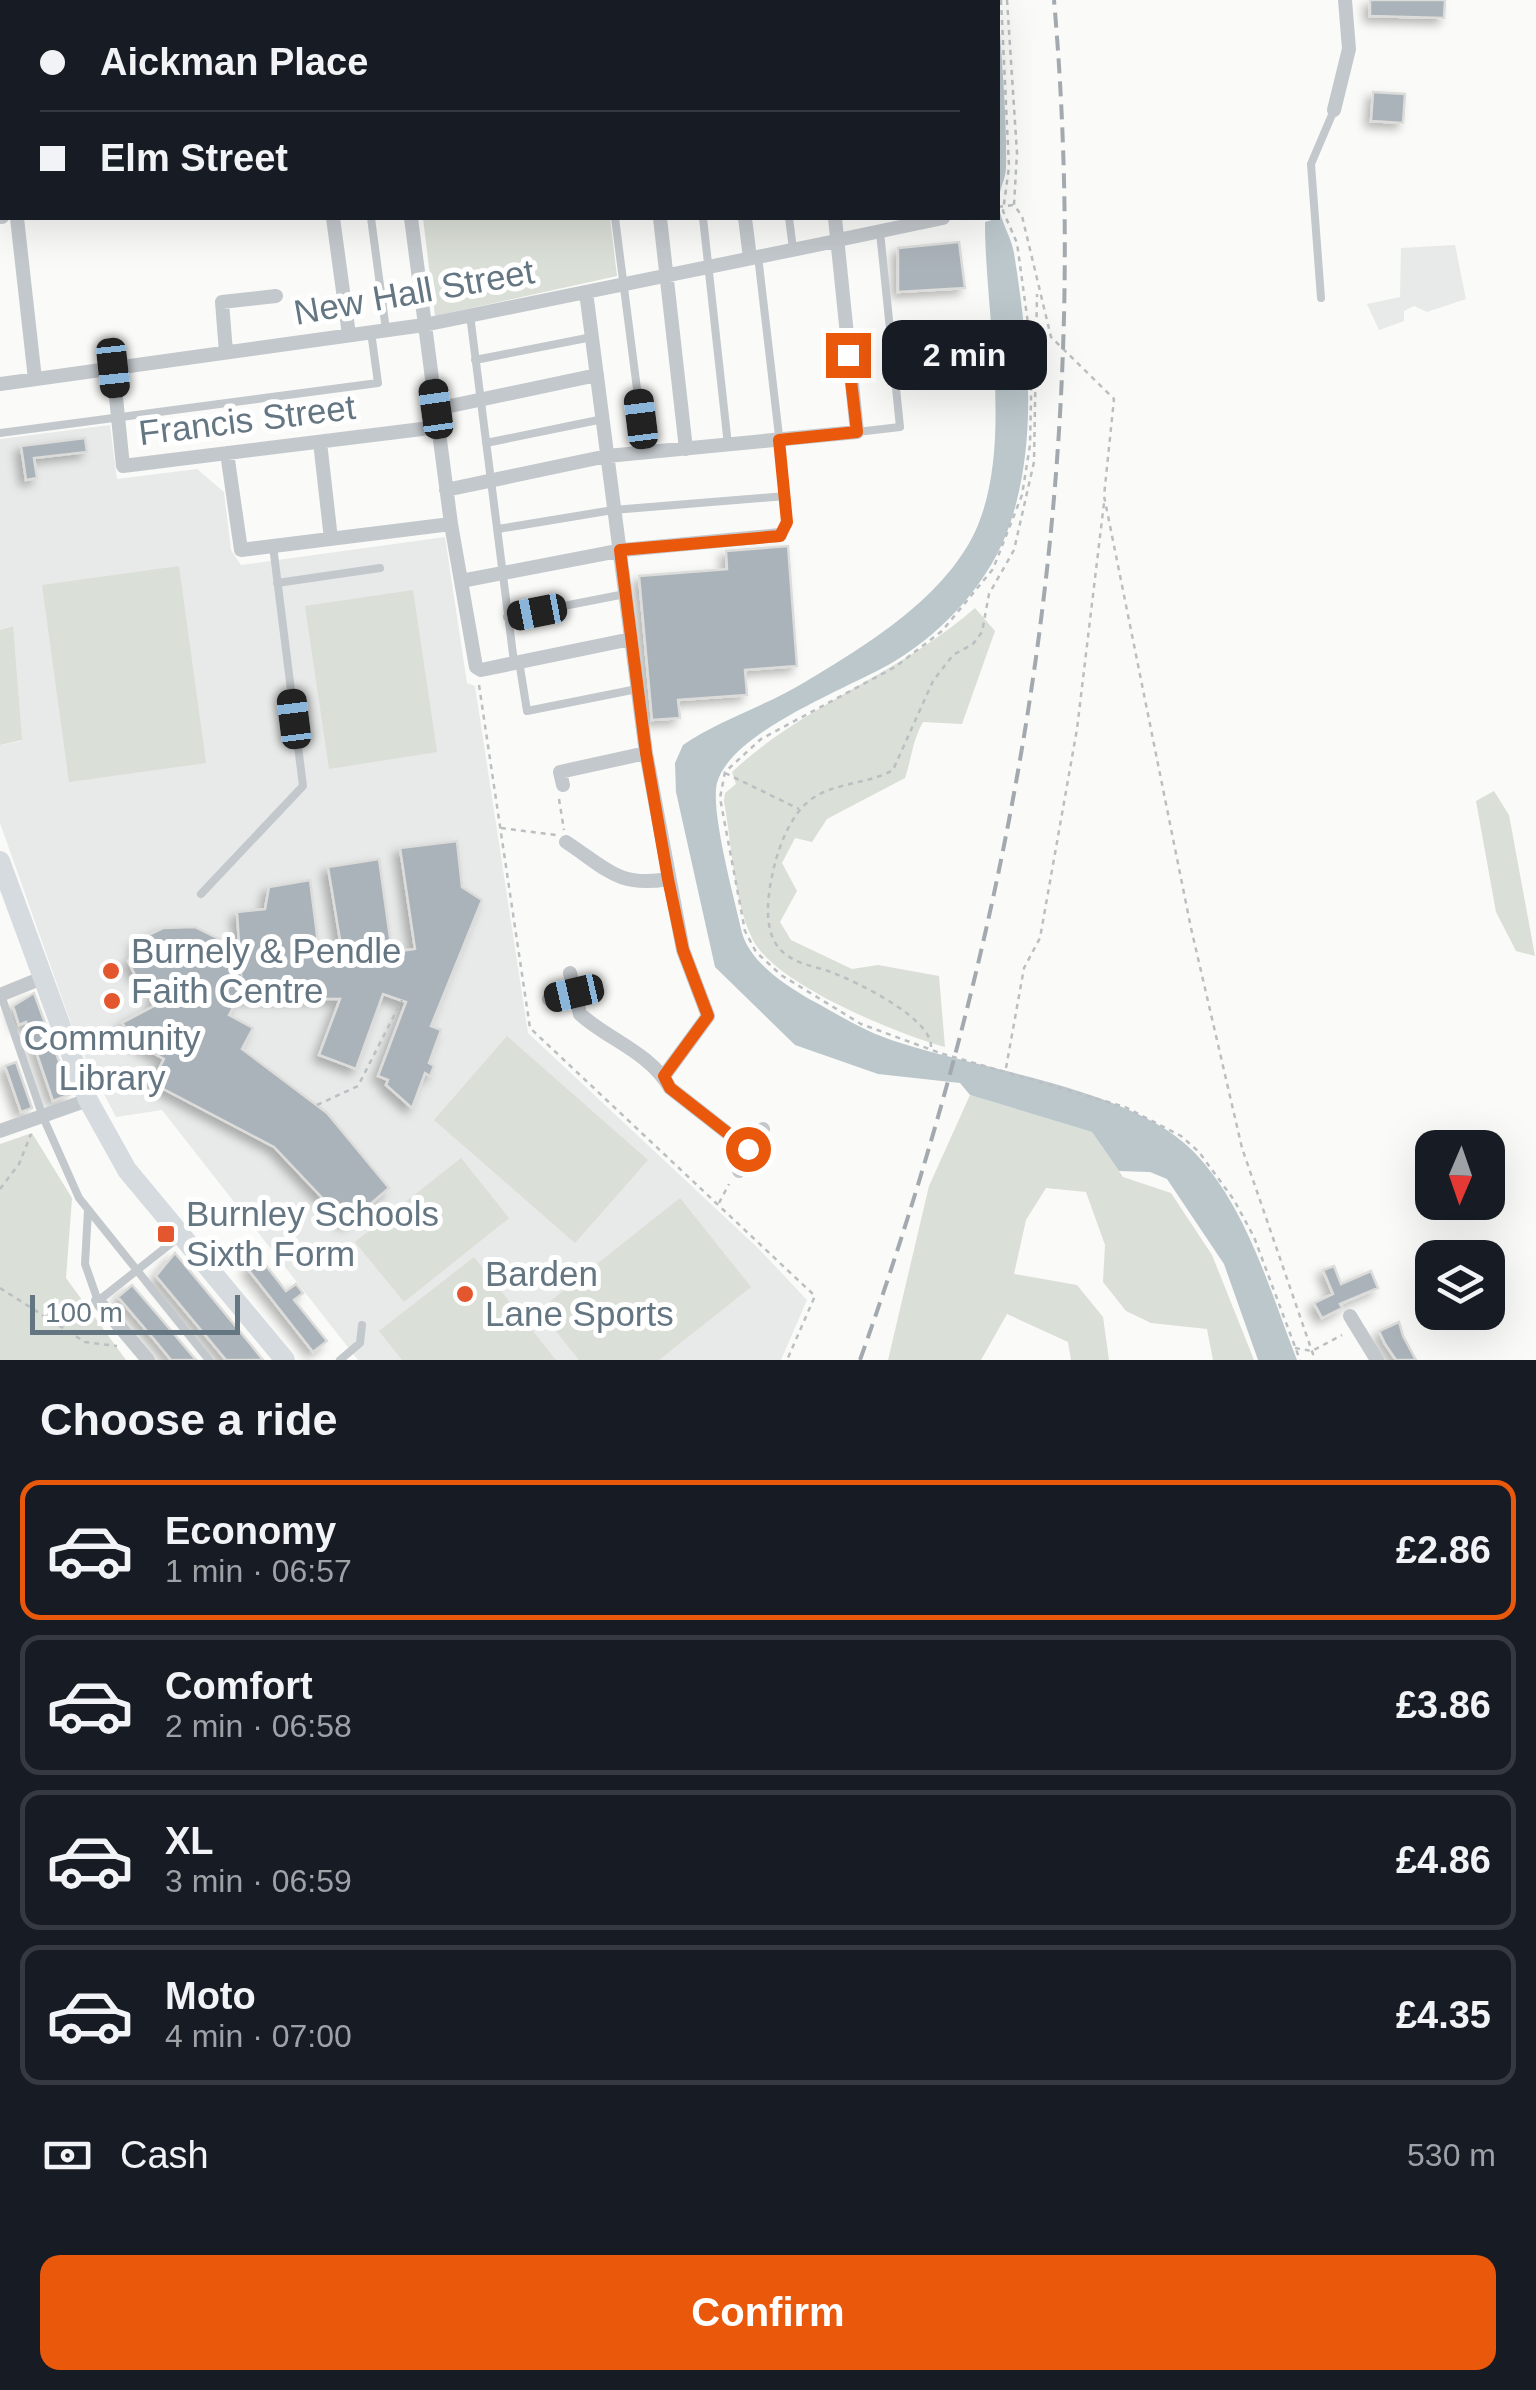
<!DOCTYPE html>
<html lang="en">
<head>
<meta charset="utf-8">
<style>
	body { margin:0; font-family:Helvetica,sans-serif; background:#20242c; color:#f1f3f6; height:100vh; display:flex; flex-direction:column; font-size:38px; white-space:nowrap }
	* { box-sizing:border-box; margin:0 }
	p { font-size:32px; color:#9ea1a6 }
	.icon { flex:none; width:55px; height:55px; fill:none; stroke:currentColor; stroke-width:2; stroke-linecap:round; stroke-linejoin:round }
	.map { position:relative; height:1360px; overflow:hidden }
	.sheet { display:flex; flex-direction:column; background:#171b24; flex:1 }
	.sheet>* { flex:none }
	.banner { position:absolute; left:0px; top:0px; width:1000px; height:220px; box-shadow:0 10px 40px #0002; display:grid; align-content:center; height:220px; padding:0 40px; background:#171b24 }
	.needle { width:65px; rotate:182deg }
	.buttons { position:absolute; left:1415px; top:1130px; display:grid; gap:20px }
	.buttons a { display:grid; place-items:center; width:90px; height:90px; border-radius:20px; background:#171b24; box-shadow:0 10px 40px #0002; font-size:50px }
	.scale { position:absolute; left:30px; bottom:25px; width:210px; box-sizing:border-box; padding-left:10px; border:5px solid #657683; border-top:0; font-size:28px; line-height:35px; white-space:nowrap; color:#657683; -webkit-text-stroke:8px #fff; paint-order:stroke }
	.end { position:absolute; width:45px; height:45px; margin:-22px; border:12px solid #ea580c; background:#fff; box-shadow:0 0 0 5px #fff }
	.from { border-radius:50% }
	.bubble { position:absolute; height:70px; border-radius:20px; background:#171b24; box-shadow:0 10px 40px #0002; font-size:32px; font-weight:700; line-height:70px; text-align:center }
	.car { position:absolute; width:30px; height:60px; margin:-30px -15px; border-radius:12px; box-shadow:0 0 8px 2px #0007; background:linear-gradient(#222 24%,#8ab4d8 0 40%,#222 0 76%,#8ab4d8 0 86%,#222 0) }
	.banner b { display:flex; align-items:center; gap:35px; height:95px; font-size:38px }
	.banner b+b { border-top:2px solid #363941 }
	.banner i { width:25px; height:25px; background:#f1f3f6 }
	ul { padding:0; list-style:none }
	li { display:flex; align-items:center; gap:30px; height:140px; margin:0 20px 15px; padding:0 20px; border:5px solid #363941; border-radius:20px }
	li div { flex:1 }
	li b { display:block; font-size:38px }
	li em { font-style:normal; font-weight:700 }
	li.current { border-color:#ea580c }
	li>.icon { width:90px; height:90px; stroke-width:1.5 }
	h2 { padding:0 40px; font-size:45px; line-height:120px }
	.pay { display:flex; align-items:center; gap:25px; height:110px; padding:0 40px; font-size:38px }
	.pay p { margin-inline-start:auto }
	.button { display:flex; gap:20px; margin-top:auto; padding:20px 40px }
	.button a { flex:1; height:115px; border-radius:20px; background:#ea580c; color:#fff; font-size:40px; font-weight:700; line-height:115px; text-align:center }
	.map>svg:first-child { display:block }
</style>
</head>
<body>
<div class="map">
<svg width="1536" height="1360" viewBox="0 0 1536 1360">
	<defs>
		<filter id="shadow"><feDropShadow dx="-5.5" dy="5.5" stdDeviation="5" flood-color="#0004"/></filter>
	</defs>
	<rect width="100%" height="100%" fill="#fafaf8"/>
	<path fill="#e8e9e9" d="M1455,245L1466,299L1427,312L1414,306L1404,311V321L1379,330L1367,304L1400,297L1401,248Z
		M110,425L117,479L197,469L224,492L231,550L241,565L445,537L467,683L475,686L528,1033L759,1249L807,1300L781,1360H358L162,1110L116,1117L79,1046L0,823V745L21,741L12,626L0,630V439Z"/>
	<path fill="#dadfd7" d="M423,218H610L617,276L435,316Z
		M179,566L206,763L69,782L42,585Z
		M413,590L437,752L329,769L305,606Z
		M975,608L995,631L962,724L923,722C912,742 912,757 905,778L827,819L812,842L795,838L782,863L797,891L780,922L791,940L852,969L878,965L939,976L945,1047C898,1034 773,984 752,938C733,898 732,845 724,801L725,793L736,784L732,772C803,705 901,673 975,608Z
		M13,626L22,740L0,745V630Z
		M1494,791L1509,815L1535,956L1516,951L1496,912L1476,801Z
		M507,1036L648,1160L575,1243L434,1120Z
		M970,1095L1092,1132L1123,1177L1171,1193L1212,1255L1254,1360H1213L1207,1329L1151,1323L1126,1311L1103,1282L1105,1245L1086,1192L1046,1188L1026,1220L1014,1274L1077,1285L1103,1317L1109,1360H1071L1068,1342L1007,1314L981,1360H888L929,1186Z
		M32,1133L72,1198L66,1278L126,1360H0V1144Z
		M461,1158L509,1218L404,1302L355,1242Z
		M680,1198L751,1287L659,1360H579L539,1310Z
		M474,1257L556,1360H402L379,1331Z"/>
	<path fill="#bbc7cb" d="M967,0H998C1001,56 1007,111 1006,167C1006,180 998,190 999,203C999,220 1011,235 1014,253C1028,342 1039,437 1010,524C991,580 946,630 895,661C850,688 731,731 717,783C710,811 735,901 742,933C751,963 785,985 811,1000C836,1013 860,1029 886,1038C971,1069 1128,1086 1192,1150C1247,1206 1269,1289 1297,1360H1258L1224,1264L1167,1179L1150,1172L1119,1171L1092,1132L970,1095L960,1083L878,1074L795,1045L715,967L676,792L675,763L683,745C721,719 766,706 805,682C867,645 949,595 978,525C1013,439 985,314 985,222L998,218V2Z"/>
	<path fill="#aab3b9" stroke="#dcdcda" stroke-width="2.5" filter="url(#shadow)" d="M1370,0H1445L1444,18L1370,16Z
		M1373,92L1405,94L1403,123L1371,121Z
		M959,242L965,288L898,292V248Z
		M85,438L87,452L34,458L37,478L26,480L21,446Z
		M788,546L797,666L745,670L747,695L678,700L680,718L652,720L639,576L727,569L726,551Z
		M457,841L462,887L482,900L431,1026L441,1030L429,1063L434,1066L430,1076L425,1073L412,1108L386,1085L388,1080L378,1076L406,1002L383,994L356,1069L319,1055L340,999L238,998L229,1015L253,1028L242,1049L327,1113L389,1188L347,1224L274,1147L152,1083L164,1059L140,1046L122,1023L154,1006L155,979L136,977L128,961L138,952L134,942L163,928L195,927L219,939L241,973L237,912L265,909L269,887L310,880L320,959L343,958L328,867L379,859L392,952L415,949L400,848Z
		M34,993L71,1094L53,1101L26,1022L19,1025L13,1006Z
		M16,1062L32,1108L21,1112L5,1066Z
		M175,1253L252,1346L263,1360H226L156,1276Z
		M260,1258L286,1291L296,1284L303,1293L294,1300L327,1341L313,1352L247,1268Z
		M1334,1266L1341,1284L1371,1271L1378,1288L1340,1304L1342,1308L1322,1318L1314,1303L1333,1294L1323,1270Z
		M132,1285L163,1321L196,1360H171L158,1344L118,1297Z
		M1399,1322L1403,1336L1416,1360H1396L1385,1344L1379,1331Z"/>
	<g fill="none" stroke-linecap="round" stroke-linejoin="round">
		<path stroke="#bbbfc2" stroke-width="2.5" stroke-dasharray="5 5" stroke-linecap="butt" d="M1001,0L1009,167L1003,211L1017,243L1032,353L1030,445L1022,495L993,569L942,631L895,667L761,739L725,772L720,798L745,931L756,952L781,975L861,1024L940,1053L1125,1107L1181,1136L1199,1152L1234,1200L1254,1237L1300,1360
			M1007,0L1017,153L1014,205L1022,216L1051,337L1114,399L1104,496L1191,928L1242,1148L1315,1360
			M998,207L1013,205
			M479,685L530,1028L815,1296L787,1360
			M725,773L799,809
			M559,799L564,830
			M501,828L556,835
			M931,1047C932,1018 857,982 831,972C817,967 801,965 788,956C759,938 768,891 775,863C781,841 793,811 813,798C837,782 869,784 893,770L933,681L953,655L973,644L982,632L989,594L1014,550L1034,462L1037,294
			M1006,1068L1024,968L1040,938L1077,729L1104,503
			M317,1105L358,1086L402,1000
			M0,1189L19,1164L31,1134
			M719,1203L729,1184
			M0,1288L85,1342L117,1346
			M1295,1348L1312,1351L1342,1335"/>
		<path stroke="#c3c8cc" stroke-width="8" d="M186,0V2
			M265,0V2
			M342,0V2
			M426,0V2
			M0,99H2
			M371,218L386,330
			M615,218L645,451
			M703,218L728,445
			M789,218L793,249
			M758,256L786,496L787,522L780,535
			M1321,298L1311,164L1334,110
			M470,315L514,662
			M475,360L592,337
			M857,432L900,427L880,232
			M0,433L378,383L371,332
			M486,443L603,419
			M498,529L613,510L786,496
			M277,583L380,568
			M507,617L625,594
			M519,661L527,711L637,689
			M201,894L303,786L273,546
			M1,995L43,1117L79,1198L209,1360
			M88,1210L85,1264L98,1301L179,1237
			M316,1266L334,1250
			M340,1360L360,1343L362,1325"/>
		<path stroke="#c3c8cc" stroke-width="14" d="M68,0V2
			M145,0L146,2
			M226,0V2
			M301,0V2
			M382,0V2
			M469,0V2
			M542,0V2
			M810,0V2
			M479,2L500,0
			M0,62H2
			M1334,110L1349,49L1345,0
			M0,217H2
			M17,218L35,379
			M333,218L349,335
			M411,218L451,524L476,667L481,670L631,639
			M660,218L686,449
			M745,218L750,258
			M838,240L943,218
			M586,292L646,753L683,950L708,1016L664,1076
			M226,352L222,302L276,296
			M113,368L123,466L438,427
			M0,384L424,325L836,241
			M436,409L597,375
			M320,442L331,539
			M227,453L241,550L451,524
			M446,490L607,456L857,432L835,218
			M461,581L623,550L780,535
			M563,785L560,772L646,753
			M566,842C606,868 618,888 668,879
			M570,973L580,1014C607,1039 651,1053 670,1088L748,1149
			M0,995L42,978
			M549,999L574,993
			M0,1131L88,1100
			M739,1171L763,1129
			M98,1301L148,1360
			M1350,1316L1377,1360"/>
		<path stroke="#d6dbdf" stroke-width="20" d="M0,861L88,1100L127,1170L285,1360"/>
		<path stroke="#a2aab0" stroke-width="4" stroke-dasharray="15 8" stroke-linecap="butt" d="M860,1360C1017,919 1095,468 1054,0"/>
	</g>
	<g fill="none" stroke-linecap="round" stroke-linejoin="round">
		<path stroke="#ea580c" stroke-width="12" d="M748,1149L670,1088L664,1076L708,1016L683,950L668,879L646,753L620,550L780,536L787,522L779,440L857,432L848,355"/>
	</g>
	<g fill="#e4572e" stroke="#fff" stroke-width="4">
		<circle cx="111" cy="971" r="10"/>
		<circle cx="112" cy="1001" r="10"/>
		<rect x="156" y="1224" width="20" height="20" rx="5"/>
		<circle cx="465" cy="1294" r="10"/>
	</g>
	<g text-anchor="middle" stroke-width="10" stroke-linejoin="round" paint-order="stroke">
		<g font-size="35" fill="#657683" stroke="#fff">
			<text transform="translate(414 292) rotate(-10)" y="12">New Hall Street</text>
			<text transform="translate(247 420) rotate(-7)" y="12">Francis Street</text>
		</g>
		<g font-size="35" fill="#657683" stroke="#fff" text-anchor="start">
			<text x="131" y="963">Burnely &amp; Pendle<tspan x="131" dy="40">Faith Centre</tspan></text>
			<text x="112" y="1050" text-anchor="middle">Community<tspan x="112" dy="40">Library</tspan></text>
			<text x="186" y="1226">Burnley Schools<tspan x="186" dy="40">Sixth Form</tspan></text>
			<text x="485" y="1286">Barden<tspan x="485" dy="40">Lane Sports</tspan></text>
		</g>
	</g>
</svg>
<div class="buttons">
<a><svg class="needle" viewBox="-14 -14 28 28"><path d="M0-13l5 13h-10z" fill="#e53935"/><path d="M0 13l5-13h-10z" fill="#9ea1a6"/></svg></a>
<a><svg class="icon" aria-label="layers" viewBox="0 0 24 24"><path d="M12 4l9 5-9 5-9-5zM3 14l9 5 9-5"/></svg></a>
</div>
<div class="scale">100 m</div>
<i class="end from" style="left:748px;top:1149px"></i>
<i class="end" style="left:848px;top:355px"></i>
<div class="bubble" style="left:882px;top:320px;width:165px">2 min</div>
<i class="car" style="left:113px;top:368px;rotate:174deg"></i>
<i class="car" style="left:436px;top:409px;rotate:352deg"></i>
<i class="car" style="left:641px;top:419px;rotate:353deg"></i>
<i class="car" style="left:537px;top:612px;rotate:259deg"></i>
<i class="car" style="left:294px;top:719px;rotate:353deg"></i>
<i class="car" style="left:574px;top:993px;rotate:257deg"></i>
<div class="banner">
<b><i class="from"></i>Aickman Place</b>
<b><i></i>Elm Street</b>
</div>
</div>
<section class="sheet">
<h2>Choose a ride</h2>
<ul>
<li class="current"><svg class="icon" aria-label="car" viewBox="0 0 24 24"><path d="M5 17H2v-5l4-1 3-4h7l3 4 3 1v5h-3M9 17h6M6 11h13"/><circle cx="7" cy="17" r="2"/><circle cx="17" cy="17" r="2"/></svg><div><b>Economy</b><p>1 min · 06:57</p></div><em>£2.86</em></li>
<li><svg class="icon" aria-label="car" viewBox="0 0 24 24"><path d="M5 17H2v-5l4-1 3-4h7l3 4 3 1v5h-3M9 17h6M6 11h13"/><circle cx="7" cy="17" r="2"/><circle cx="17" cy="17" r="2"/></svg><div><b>Comfort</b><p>2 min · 06:58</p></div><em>£3.86</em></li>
<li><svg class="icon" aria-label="car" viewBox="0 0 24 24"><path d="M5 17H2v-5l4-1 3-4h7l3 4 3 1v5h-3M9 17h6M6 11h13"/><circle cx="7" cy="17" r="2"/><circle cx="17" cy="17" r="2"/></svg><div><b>XL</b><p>3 min · 06:59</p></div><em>£4.86</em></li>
<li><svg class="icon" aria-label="car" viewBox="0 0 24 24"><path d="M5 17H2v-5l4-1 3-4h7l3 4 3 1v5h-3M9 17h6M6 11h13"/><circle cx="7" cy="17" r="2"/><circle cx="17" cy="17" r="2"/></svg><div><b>Moto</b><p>4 min · 07:00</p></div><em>£4.35</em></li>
</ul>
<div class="pay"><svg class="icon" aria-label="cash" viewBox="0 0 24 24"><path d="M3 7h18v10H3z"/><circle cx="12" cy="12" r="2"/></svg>Cash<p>530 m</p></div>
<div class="button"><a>Confirm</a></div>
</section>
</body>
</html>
